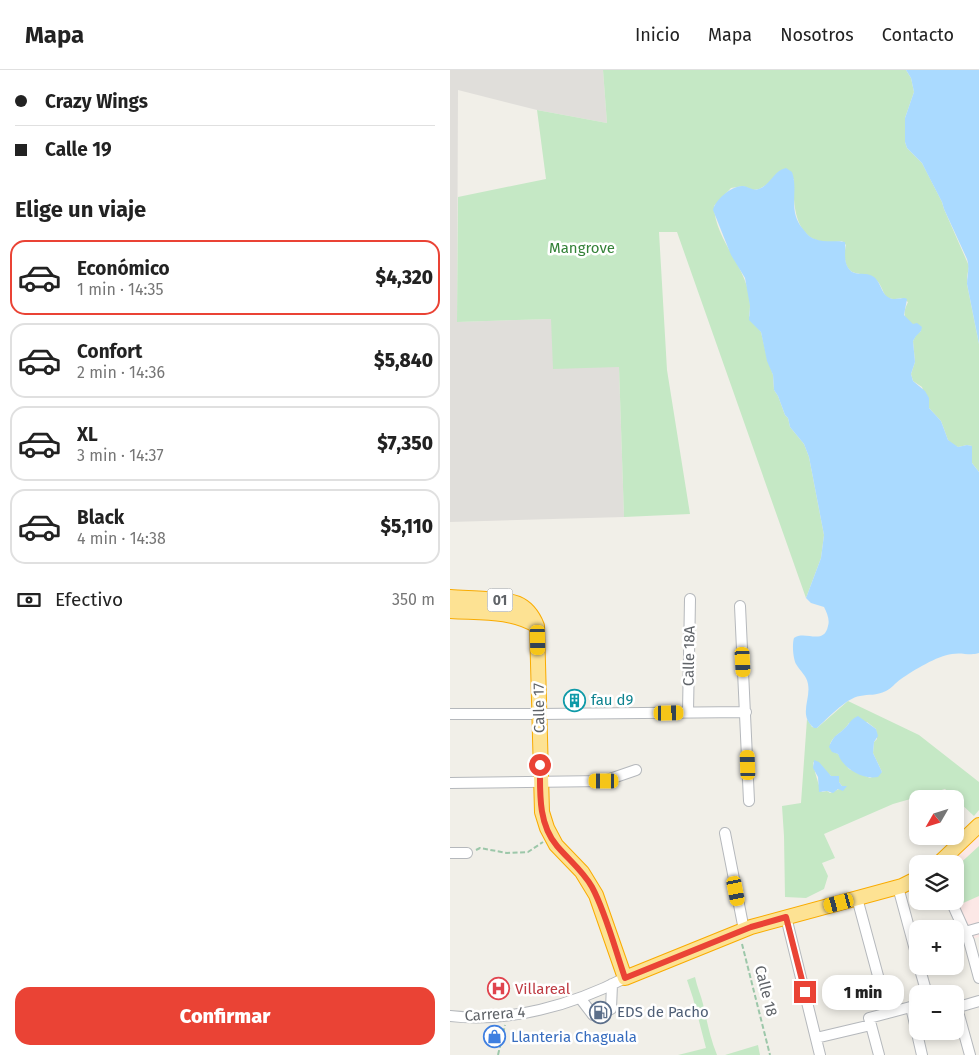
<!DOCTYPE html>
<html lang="es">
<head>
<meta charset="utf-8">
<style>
	body { margin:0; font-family:"Fira Sans",sans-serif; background:#f6f6f6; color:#222; height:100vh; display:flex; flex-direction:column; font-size:19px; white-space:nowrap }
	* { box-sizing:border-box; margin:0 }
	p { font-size:16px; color:#767676 }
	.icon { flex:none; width:28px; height:28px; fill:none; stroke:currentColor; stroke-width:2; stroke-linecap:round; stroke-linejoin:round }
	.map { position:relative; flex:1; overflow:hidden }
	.sheet { display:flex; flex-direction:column; background:#fff; width:450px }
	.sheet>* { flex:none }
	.guide { display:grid; align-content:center; height:110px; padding:0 15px; background:#fff }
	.needle { width:32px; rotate:231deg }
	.buttons { position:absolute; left:459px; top:720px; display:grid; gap:10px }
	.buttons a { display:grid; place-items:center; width:55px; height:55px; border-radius:10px; background:#fff; box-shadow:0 2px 8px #0003; font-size:25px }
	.end { position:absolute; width:22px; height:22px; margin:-11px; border:6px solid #ea4335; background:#fff; box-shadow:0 0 0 2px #fff }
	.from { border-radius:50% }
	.bubble { position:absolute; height:35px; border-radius:15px; background:#fff; box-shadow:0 2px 8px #0003; font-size:16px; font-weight:800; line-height:35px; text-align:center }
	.car { position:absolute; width:15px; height:30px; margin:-15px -8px; border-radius:6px; box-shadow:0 0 4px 1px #0007; background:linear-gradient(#f5c518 24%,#345 0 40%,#f5c518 0 76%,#345 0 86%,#f5c518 0) }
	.guide b { display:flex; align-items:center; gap:18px; height:48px; font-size:19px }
	.guide b+b { border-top:1px solid #e0e0e0 }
	.guide i { width:12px; height:12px; background:#222 }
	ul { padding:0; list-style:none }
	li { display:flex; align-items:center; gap:15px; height:75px; margin:0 10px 8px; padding:0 5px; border:2px solid #e0e0e0; border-radius:15px }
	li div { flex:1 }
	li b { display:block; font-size:19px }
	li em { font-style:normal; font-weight:800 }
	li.current { border-color:#ea4335 }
	li>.icon { width:45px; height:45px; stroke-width:1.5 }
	h2 { padding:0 15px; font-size:22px; line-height:60px }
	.pay { display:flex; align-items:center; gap:12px; height:55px; padding:0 15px; font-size:19px }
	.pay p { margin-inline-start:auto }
	.action { display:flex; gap:10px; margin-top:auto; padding:10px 15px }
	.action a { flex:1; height:58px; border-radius:15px; background:#ea4335; color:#fff; font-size:20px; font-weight:800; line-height:58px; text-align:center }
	header { display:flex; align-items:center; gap:30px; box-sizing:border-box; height:70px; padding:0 25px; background:#fff; border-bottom:1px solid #e0e0e0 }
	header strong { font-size:24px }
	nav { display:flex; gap:28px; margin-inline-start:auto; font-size:18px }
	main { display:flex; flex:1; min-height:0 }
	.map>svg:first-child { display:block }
</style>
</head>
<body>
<header>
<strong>Mapa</strong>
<nav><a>Inicio</a><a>Mapa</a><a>Nosotros</a><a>Contacto</a></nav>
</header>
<main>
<section class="sheet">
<div class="guide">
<b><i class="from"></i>Crazy Wings</b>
<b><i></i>Calle 19</b>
</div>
<h2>Elige un viaje</h2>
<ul>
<li class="current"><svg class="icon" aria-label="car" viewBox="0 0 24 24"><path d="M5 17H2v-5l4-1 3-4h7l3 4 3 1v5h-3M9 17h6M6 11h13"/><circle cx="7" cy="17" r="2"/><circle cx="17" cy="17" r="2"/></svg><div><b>Económico</b><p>1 min · 14:35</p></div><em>$4,320</em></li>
<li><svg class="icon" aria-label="car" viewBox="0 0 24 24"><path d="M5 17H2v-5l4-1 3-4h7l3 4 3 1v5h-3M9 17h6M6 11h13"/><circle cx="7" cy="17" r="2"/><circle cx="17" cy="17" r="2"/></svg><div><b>Confort</b><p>2 min · 14:36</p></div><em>$5,840</em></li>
<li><svg class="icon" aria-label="car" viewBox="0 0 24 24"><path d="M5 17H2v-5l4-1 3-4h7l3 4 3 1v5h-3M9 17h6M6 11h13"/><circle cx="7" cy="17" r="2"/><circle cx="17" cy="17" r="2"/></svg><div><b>XL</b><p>3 min · 14:37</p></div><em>$7,350</em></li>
<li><svg class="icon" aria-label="car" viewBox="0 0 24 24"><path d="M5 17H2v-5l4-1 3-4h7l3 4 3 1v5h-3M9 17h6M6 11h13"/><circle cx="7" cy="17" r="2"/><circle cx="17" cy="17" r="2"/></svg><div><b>Black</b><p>4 min · 14:38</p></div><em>$5,110</em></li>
</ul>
<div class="pay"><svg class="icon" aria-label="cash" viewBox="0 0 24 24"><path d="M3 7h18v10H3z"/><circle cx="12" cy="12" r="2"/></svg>Efectivo<p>350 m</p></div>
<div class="action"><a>Confirmar</a></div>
</section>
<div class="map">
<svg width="529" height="985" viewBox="0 0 529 985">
	<rect width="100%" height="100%" fill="#f1efe8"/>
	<path fill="#e0deda" d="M0,0H153L157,53L87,40L8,20L7,252L101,249L169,297L174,447L0,452Z"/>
	<path fill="#fce8e6" d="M529,761V867L521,869L505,831V794H496Z"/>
	<path fill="#c5e8c5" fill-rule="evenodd" d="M153,0H456L461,8L464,22L455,48V72L457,78L472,93L492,132L494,139L519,196L517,207V214L529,274V402L522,393V376L517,375L508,377L501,374L498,370L491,351L479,338L472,317L463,311L461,304L465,292L463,271L466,265L471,261C459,251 449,250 458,232L451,228C430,233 436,218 426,210C416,202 403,206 398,198C394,192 394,182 396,175L392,171C348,180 342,143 344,109L318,114L309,119L303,120L293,116L281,118L264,136C265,175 307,204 299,246L311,262L317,287L323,305L324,320L328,326L335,345L338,348L340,357L354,374L359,387L374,465L371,488L356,528L227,162H209L217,300L240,444L174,447L169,297L103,299L101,249L7,252L8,127L96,109L87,40L157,53Z
		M398,631L469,665L529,712V740L524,746L495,719L443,734L374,764L385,788L372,793L378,806L374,819L356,828L335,827L334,766L332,736L351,733L357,649L362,657L367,658ZM417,652L426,659L427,669L424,672L423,683L432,702L420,708L399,699L388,684L384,682L380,674C384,664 394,662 399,653ZM363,692L381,706H389V712L392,716H396L380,723L377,721L372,722C370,720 363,696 363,692Z
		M529,776V826L511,834L505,821V798Z
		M245,907C247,917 251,925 253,934C257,951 260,968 267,985H228L256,978L243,928L237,910Z
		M308,975L310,985H275Z"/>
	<path fill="#aadaff" d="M456,0H529V274L517,214C517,205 520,198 517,189L494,139L492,132L477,103L472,93L457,78L455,72V48L464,22L461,8Z
		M336,98L342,102C349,121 337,140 353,159C356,163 360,168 365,169C374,173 390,170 395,172C396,181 393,191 399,199C405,207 416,201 424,207C432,213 431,228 444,229C447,229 451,228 455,228L457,229L454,245L463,254L467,253L472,257L471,261L466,266L463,271L465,292L461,304L463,311L475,321L479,328V338L491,351L498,370L508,377L517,375L522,376V393L529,402V583C520,586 512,582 502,584C487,586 464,600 451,609C445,613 442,618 436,621C426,626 419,624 410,626C396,628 377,649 367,658H364C348,645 361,630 358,614C357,606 350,601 346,594C343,588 342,574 344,568C355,560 374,576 378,556C380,550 377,543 374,537L361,533L356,528L371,488L374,465L359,387L354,374L340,357L338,348L335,345L328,326L324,320L323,305L317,291L311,262L299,250L300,236L295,208L281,185L263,140C265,130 282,115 293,116C300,117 303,122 311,118C321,113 325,100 336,98Z
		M408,646L426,659L428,666L424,672L423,683L432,702L428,707C412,710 393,698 388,684L382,682L379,677C385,663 386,667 395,658C400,653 401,649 408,646Z
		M364,690L369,692L381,706H389V712L392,716H397L393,721L388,719L383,723L377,721L369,722L368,707L363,698Z"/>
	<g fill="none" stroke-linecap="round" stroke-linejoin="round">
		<defs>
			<path id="minor" d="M290,536L299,731
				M238,642L240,529
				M0,644H89L296,642
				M0,713L154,711L186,700
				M275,763L294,860
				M0,783H17
				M448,817L468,891
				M407,828L438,943
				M501,831L519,871L529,908
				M336,847L370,985
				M515,862L529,858
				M469,896L477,924
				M130,928L143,945L146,944
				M461,937L472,985
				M505,938L529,931
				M507,938L520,985
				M155,941L161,939L162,914
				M0,946C59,953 123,935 175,908
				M421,955L429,985
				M366,968L421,955L419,948L468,935"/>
			<path id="highway" d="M0,527C12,528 24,528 36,529C61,530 77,531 87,556L92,742L97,758L106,775L132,802L146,825L175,908L301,857L452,816L468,808
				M0,541C29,543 61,540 87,556
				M488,794L529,755"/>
		</defs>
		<use href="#minor" stroke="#b5b8bc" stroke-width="12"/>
		<use href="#highway" stroke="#f9ab00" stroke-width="16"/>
		<path stroke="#9cc7a9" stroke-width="2" stroke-dasharray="5 2.5" stroke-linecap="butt" d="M26,780L30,778L57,783L78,782L93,772
			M292,874L320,985
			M48,985L55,955"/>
		<use href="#minor" stroke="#fff" stroke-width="10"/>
		<use href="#highway" stroke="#fde293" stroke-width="14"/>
	</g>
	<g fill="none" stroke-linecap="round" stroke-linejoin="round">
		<path stroke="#ea4335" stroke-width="6" d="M90,695C90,722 88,754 107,776C119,790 133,801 142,817C156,843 165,879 175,908L301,857L336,847L355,922"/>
	</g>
	<defs>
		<symbol id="building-ring" viewBox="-11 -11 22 22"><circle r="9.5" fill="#fff" stroke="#0f9aa8" stroke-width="1.5"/><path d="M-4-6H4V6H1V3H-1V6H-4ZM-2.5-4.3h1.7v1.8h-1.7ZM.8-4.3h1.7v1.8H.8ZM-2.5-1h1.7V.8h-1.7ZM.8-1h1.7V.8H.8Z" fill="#0f9aa8"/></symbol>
		<symbol id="hospital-ring" viewBox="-11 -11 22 22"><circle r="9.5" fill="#fff" stroke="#e0444e" stroke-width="1.5"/><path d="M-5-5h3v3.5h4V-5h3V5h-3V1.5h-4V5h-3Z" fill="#e0444e"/></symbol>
		<symbol id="fuel-ring" viewBox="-11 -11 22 22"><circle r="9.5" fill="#fff" stroke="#5c6f8a" stroke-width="1.5"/><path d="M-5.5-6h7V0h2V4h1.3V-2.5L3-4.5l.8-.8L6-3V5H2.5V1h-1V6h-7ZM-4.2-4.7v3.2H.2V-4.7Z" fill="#5c6f8a"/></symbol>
		<symbol id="shop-ring" viewBox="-11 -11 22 22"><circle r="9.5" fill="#fff" stroke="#3f7fe0" stroke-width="1.5"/><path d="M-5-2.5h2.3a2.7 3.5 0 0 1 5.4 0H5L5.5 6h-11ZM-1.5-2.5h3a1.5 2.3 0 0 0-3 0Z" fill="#3f7fe0"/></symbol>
	</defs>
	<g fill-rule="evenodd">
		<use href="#building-ring" x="112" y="618" width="25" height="25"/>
		<use href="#hospital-ring" x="36" y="906" width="25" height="25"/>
		<use href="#fuel-ring" x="138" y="930" width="25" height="25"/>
		<use href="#shop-ring" x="32" y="954" width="25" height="25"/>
	</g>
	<g text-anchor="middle" stroke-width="5" stroke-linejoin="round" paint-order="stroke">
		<rect fill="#fff" stroke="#8f9295" stroke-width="1" x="37.5" y="518.5" width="25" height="23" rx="4"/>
		<g font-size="14" font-weight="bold" fill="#5f6368">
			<text x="50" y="535">01</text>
		</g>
		<g font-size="15" fill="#348238" stroke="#fff">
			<text x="132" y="183">Mangrove</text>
		</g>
		<g font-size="15" fill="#5f6368" stroke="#fff">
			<text transform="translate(239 586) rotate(-89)" y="5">Calle 18A</text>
			<text transform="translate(89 638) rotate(-91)" y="5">Calle 17</text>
			<text transform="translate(316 921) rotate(76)" y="5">Calle 18</text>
			<text transform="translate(45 944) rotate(-4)" y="5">Carrera 4</text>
		</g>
		<g font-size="15" fill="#0d838f" stroke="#fff" text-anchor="start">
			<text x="141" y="635">fau d9</text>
		</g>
		<g font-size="15" fill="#be3a42" stroke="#fff" text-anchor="start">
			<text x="65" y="924">Villareal</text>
		</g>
		<g font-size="15" fill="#4e5e75" stroke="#fff" text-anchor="start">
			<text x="167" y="947">EDS de Pacho</text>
		</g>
		<g font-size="15" fill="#366cbe" stroke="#fff" text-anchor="start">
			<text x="61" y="972">Llanteria Chaguala</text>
		</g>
	</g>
</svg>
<div class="buttons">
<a><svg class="needle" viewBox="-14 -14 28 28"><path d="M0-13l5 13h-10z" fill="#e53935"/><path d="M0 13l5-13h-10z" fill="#767676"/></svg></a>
<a><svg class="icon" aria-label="layers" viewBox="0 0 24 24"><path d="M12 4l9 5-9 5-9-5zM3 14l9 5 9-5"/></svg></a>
<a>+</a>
<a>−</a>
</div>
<i class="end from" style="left:90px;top:695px"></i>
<i class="end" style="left:355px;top:922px"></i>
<div class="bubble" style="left:372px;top:905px;width:82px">1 min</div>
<i class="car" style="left:88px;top:570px;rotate:179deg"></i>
<i class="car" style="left:293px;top:592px;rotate:177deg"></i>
<i class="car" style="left:219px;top:643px;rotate:89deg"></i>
<i class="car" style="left:298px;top:695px;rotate:358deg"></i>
<i class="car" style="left:154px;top:711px;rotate:270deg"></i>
<i class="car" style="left:286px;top:821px;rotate:169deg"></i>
<i class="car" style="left:389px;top:833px;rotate:255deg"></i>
</div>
</main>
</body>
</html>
